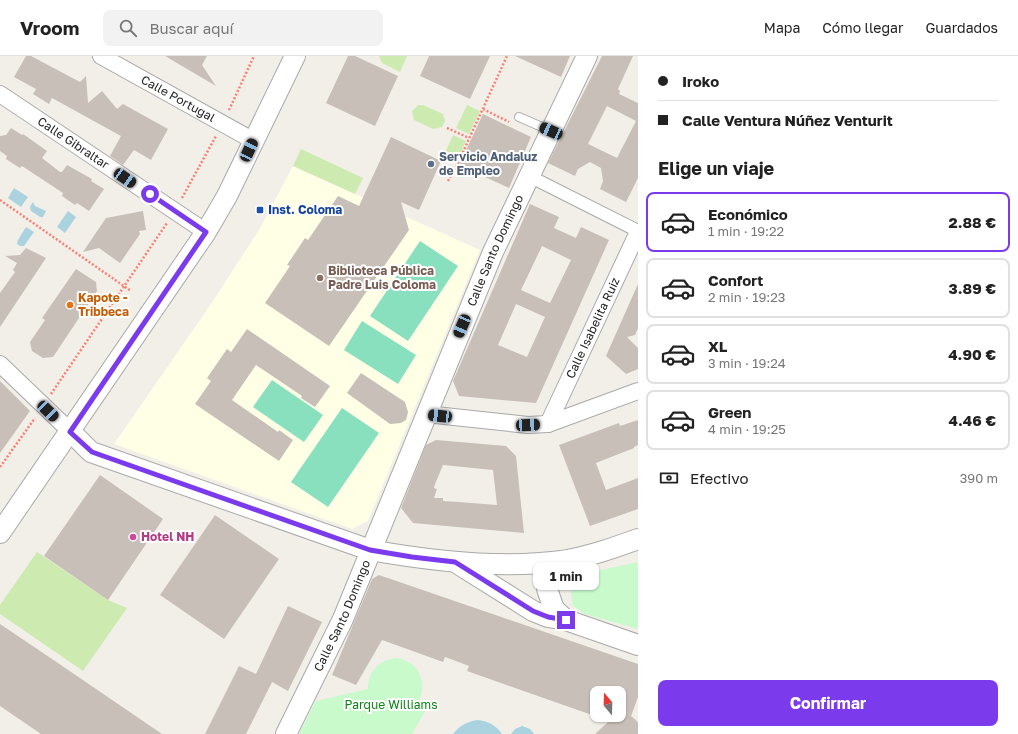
<!DOCTYPE html>
<html lang="es">
<head>
<meta charset="utf-8">
<style>
	body { margin:0; font-family:"Golos Text",sans-serif; background:#f2f2f2; color:#222; height:100vh; display:flex; flex-direction:column; font-size:15px; white-space:nowrap }
	* { box-sizing:border-box; margin:0 }
	p { font-size:13px; color:#767676 }
	.icon { flex:none; width:22px; height:22px; fill:none; stroke:currentColor; stroke-width:2; stroke-linecap:round; stroke-linejoin:round }
	.map { position:relative; flex:1; overflow:hidden }
	.side { display:flex; flex-direction:column; background:#fff; width:380px }
	.side>* { flex:none }
	.hud { display:grid; align-content:center; height:88px; padding:0 20px; background:#fff }
	.needle { width:26px; rotate:341deg }
	.buttons { position:absolute; left:590px; top:630px; display:grid; gap:8px }
	.buttons a { display:grid; place-items:center; width:36px; height:36px; border-radius:8px; background:#fff; box-shadow:0 1px 3px #0004; font-size:20px }
	.end { position:absolute; width:18px; height:18px; margin:-9px; border:5px solid #7c3aed; background:#fff; box-shadow:0 0 0 2px #fff }
	.from { border-radius:50% }
	.bubble { position:absolute; height:28px; border-radius:8px; background:#fff; box-shadow:0 1px 3px #0004; font-size:13px; font-weight:700; line-height:28px; text-align:center }
	.car { position:absolute; width:12px; height:24px; margin:-12px -6px; border-radius:5px; box-shadow:0 0 3px 1px #0007; background:linear-gradient(#222 24%,#8ab4d8 0 40%,#222 0 76%,#8ab4d8 0 86%,#222 0) }
	.hud b { display:flex; align-items:center; gap:14px; height:38px; font-size:15px }
	.hud b+b { border-top:1px solid #e0e0e0 }
	.hud i { width:10px; height:10px; background:#222 }
	ul { padding:0; list-style:none }
	li { display:flex; align-items:center; gap:12px; height:60px; margin:0 8px 6px; padding:0 12px; border:2px solid #e0e0e0; border-radius:8px }
	li div { flex:1 }
	li b { display:block; font-size:15px }
	li em { font-style:normal; font-weight:700 }
	li.selected { border-color:#7c3aed }
	li>.icon { width:36px; height:36px; stroke-width:1.5 }
	h2 { padding:0 20px; font-size:18px; line-height:48px }
	.pay { display:flex; align-items:center; gap:10px; height:44px; padding:0 20px; font-size:15px }
	.pay p { margin-inline-start:auto }
	.button { display:flex; gap:8px; margin-top:auto; padding:8px 20px }
	.button a { flex:1; height:46px; border-radius:8px; background:#7c3aed; color:#fff; font-size:16px; font-weight:700; line-height:46px; text-align:center }
	header { display:flex; align-items:center; gap:24px; box-sizing:border-box; height:56px; padding:0 20px; background:#fff; border-bottom:1px solid #e0e0e0 }
	header strong { font-size:19px }
	nav { display:flex; gap:22px; margin-inline-start:auto; font-size:14px }
	.search { width:280px; height:36px; background:#f2f2f2; display:flex; align-items:center; gap:10px; box-sizing:border-box; padding:0 14px; border-radius:8px; color:#767676; font-size:15px }
	main { display:flex; flex:1; min-height:0 }
	.map>svg:first-child { display:block }
</style>
</head>
<body>
<header>
<strong>Vroom</strong>
<div class="search"><svg class="icon" aria-label="search" viewBox="0 0 24 24"><circle cx="10" cy="10" r="6"/><path d="M15 15l6 6"/></svg>Buscar aquí</div>
<nav><a>Mapa</a><a>Cómo llegar</a><a>Guardados</a></nav>
</header>
<main>
<div class="map">
<svg width="638" height="678" viewBox="0 0 638 678">
	<rect width="100%" height="100%" fill="#f2efe9"/>
	<path fill="#ffffe5" d="M293,110L480,194L368,465L352,473L114,388L211,248L259,174Z"/>
	<path fill="#cdebb0" d="M379,0H407L400,16L382,7Z
		M418,49H423L443,58L445,65L442,71L433,73L414,64L412,55Z
		M467,49L480,55L469,78L456,72Z
		M453,79L466,85L457,105L444,99Z
		M301,93L363,122L355,138L293,110Z
		M37,496L108,544L127,552L83,615L0,558V549Z"/>
	<path fill="#c8facc" d="M638,506V573L585,558L573,550L571,538L576,517L597,515Z
		M396,602C418,605 428,624 419,645L428,650L412,678H299L316,645L368,633C368,616 378,604 396,602Z"/>
	<path fill="#88e0be" d="M420,185L458,210L408,285L370,260Z
		M362,265L416,299L398,328L344,294Z
		M272,324L323,359L304,386L253,351Z
		M342,352L379,377L328,451L291,426Z"/>
	<path fill="#aad3df" d="M14,132L28,141L21,151L8,142Z
		M33,146L35,150L46,155L43,161H40L31,155L30,151Z
		M68,155L76,161L65,177L57,171Z
		M26,171L34,176L24,190H20L17,188L18,184Z
		M477,664C488,665 496,669 502,678H453C460,669 467,666 477,664Z
		M522,670L530,673L534,678H511L515,673Z"/>
	<path fill="#c7bfb8" fill-rule="evenodd" d="M26,0H31L80,26L86,20L88,47L102,35L117,53L123,48L168,73L151,104L134,94L123,109L110,100L121,80L52,42L49,48L33,38L36,33L14,21Z
		M165,0H207L202,9L216,30Z
		M348,0H355L398,20L375,70L326,47Z
		M429,0H490L470,43L420,20Z
		M515,0H570L561,21Z
		M602,0H633L618,33L620,35L619,38L638,47V122L626,146L600,133L603,125L601,112L590,106L578,113L575,120L548,107ZM607,50L636,65L617,102L588,88Z
		M483,58L531,81L509,132L459,109Z
		M11,72L22,79L23,78L47,95L42,102L60,116H62L67,109L92,123L91,125L104,133L89,155L77,147L75,149L62,140L63,137L22,110L20,112L6,103L7,100L0,95V80L6,79Z
		M391,81L441,105L419,154L401,146L409,174L329,290L265,247L290,210L287,209L305,182L308,184L338,140L359,150Z
		M530,148L559,161L554,172L576,182L581,171L609,184L536,347L459,340L453,325ZM542,190L571,204L550,247L521,234ZM516,248L545,261L527,301L498,289Z
		M143,155L146,174L139,175L140,178L120,207L99,192L83,196L106,162Z
		M26,192L46,202L0,271V237L15,216L13,214L17,207L5,200L20,199Z
		M76,213L96,226L97,235L53,301L43,302L32,295L30,286L45,264L42,262Z
		M638,228V272L635,279L627,281L638,292V313L626,318L606,300Z
		M247,273L330,330L315,351L301,342L302,340L256,309L232,344L278,376L279,374L293,384L279,405L195,348L211,325L207,322L227,293L231,296Z
		M361,317L405,346L408,356L406,364L401,367L390,368L347,337Z
		M0,325L30,355L0,397Z
		M638,364V389L634,391V392L596,407L606,434L638,422V453L590,470L559,389L619,367L620,370Z
		M436,384L506,390L516,400L524,477L413,467L401,452L426,389ZM443,409L493,414L497,449L459,446L443,445V442H434L437,433L434,432L435,428Z
		M100,419L163,463L108,544L44,500Z
		M215,459L279,503L224,583L160,539Z
		M379,519L638,608V641L631,660L638,666V678H595L609,665L467,615L469,610L445,601L443,606L382,584L356,629L332,619L372,523ZM597,637H619V659H597Z
		M288,550L322,566L288,635L272,626L246,678H205L239,610L256,618Z
		M0,568L55,605L162,678H41L0,650Z"/>
	<g fill="none" stroke-linecap="round" stroke-linejoin="round">
		<defs>
			<path id="service" d="M519,61L551,75"/>
			<path id="pedestrian" d="M529,120L638,175"/>
			<g id="minor">
				<path id="s1" d="M101,0L254,85"/>
				<path id="s2" d="M0,38L206,176"/>
				<path d="M0,308L70,375"/>
				<path d="M426,358L528,369L548,368L638,335"/>
				<path id="s3" d="M548,368L638,176"/>
			</g>
			<g id="tertiary">
				<path d="M70,375L91,396L370,494C431,505 501,513 562,505C588,501 613,492 638,483"/>
				<path d="M0,477L206,176L227,140L295,0"/>
				<path d="M562,505L552,517L547,533L554,553L566,564"/>
				<path d="M455,506L533,555L548,561L566,564L638,589"/>
				<path id="s4" d="M286,678L343,563L493,196L587,0"/>
			</g>
		</defs>
		<use href="#service" stroke="#a9a9a9" stroke-width="10"/>
		<use href="#pedestrian" stroke="#a9a9a9" stroke-width="14"/>
		<use href="#minor" stroke="#a9a9a9" stroke-width="18"/>
		<use href="#tertiary" stroke="#a9a9a9" stroke-width="22"/>
		<path stroke="#fa8072" stroke-width="2.5" stroke-dasharray="2 2" stroke-linecap="butt" d="M483,53L509,66
			M229,54L254,0
			M447,72L469,82
			M448,125L457,109L507,0
			M182,142L216,80
			M0,144L131,235
			M51,338L167,167
			M0,411L35,362"/>
		<use href="#service" stroke="#fff" stroke-width="8"/>
		<use href="#pedestrian" stroke="#fff" stroke-width="12"/>
		<use href="#minor" stroke="#fff" stroke-width="16"/>
		<use href="#tertiary" stroke="#fff" stroke-width="20"/>
	</g>
	<g fill="none" stroke-linecap="round" stroke-linejoin="round">
		<path stroke="#7c3aed" stroke-width="5" d="M150,138L206,176L70,376L92,396L370,494L412,501L455,506L533,555L548,561L566,564"/>
	</g>
	<circle fill="#5c6f8a" stroke="#fff" stroke-width="1.5" cx="431" cy="108" r="4"/>
	<rect fill="#1a4fb4" stroke="#fff" stroke-width="1.5" x="256" y="150" width="8" height="8" rx="2"/>
	<circle fill="#8d6e63" stroke="#fff" stroke-width="1.5" cx="320" cy="222" r="4"/>
	<circle fill="#e8710a" stroke="#fff" stroke-width="1.5" cx="70" cy="249" r="4"/>
	<circle fill="#d1479c" stroke="#fff" stroke-width="1.5" cx="133" cy="481" r="4"/>
	<g text-anchor="middle" stroke-width="4" stroke-linejoin="round" paint-order="stroke">
		<g font-size="12" fill="#222" stroke="#fff">
			<text dy="4" stroke="none"><textPath href="#s1" startOffset="88">Calle Portugal</textPath></text>
			<text dy="4" stroke="none"><textPath href="#s2" startOffset="88">Calle Gibraltar</textPath></text>
			<text dy="4" stroke="none"><textPath href="#s4" startOffset="527">Calle Santo Domingo</textPath></text>
			<text dy="4" stroke="none"><textPath href="#s3" startOffset="106">Calle Isabelita Ruiz</textPath></text>
			<text dy="4" stroke="none"><textPath href="#s4" startOffset="131">Calle Santo Domingo</textPath></text>
		</g>
		<g font-size="12" font-weight="bold" fill="#4e5e75" stroke="#fff" text-anchor="start">
			<text x="439" y="105">Servicio Andaluz<tspan x="439" dy="14">de Empleo</tspan></text>
		</g>
		<g font-size="12" font-weight="bold" fill="#164399" stroke="#fff" text-anchor="start">
			<text x="268" y="158">Inst. Coloma</text>
		</g>
		<g font-size="12" font-weight="bold" fill="#785e54" stroke="#fff" text-anchor="start">
			<text x="328" y="219">Biblioteca Pública<tspan x="328" dy="14">Padre Luis Coloma</tspan></text>
		</g>
		<g font-size="12" font-weight="bold" fill="#c56008" stroke="#fff" text-anchor="start">
			<text x="78" y="246">Kapote -<tspan x="78" dy="14">Tribbeca</tspan></text>
		</g>
		<g font-size="12" font-weight="bold" fill="#b23c85" stroke="#fff" text-anchor="start">
			<text x="141" y="485">Hotel NH</text>
		</g>
		<g font-size="12" fill="#0c8416" stroke="#fff">
			<text x="391" y="653">Parque Williams</text>
		</g>
	</g>
</svg>
<div class="buttons">
<a><svg class="needle" viewBox="-14 -14 28 28"><path d="M0-13l5 13h-10z" fill="#e53935"/><path d="M0 13l5-13h-10z" fill="#767676"/></svg></a>
</div>
<i class="end from" style="left:150px;top:138px"></i>
<i class="end" style="left:566px;top:564px"></i>
<div class="bubble" style="left:533px;top:506px;width:66px">1 min</div>
<i class="car" style="left:551px;top:75px;rotate:294deg"></i>
<i class="car" style="left:249px;top:94px;rotate:25deg"></i>
<i class="car" style="left:125px;top:122px;rotate:124deg"></i>
<i class="car" style="left:462px;top:270px;rotate:203deg"></i>
<i class="car" style="left:48px;top:355px;rotate:134deg"></i>
<i class="car" style="left:440px;top:360px;rotate:276deg"></i>
<i class="car" style="left:528px;top:369px;rotate:87deg"></i>
</div>
<section class="side">
<div class="hud">
<b><i class="from"></i>Iroko</b>
<b><i></i>Calle Ventura Núñez Venturit</b>
</div>
<h2>Elige un viaje</h2>
<ul>
<li class="selected"><svg class="icon" aria-label="car" viewBox="0 0 24 24"><path d="M5 17H2v-5l4-1 3-4h7l3 4 3 1v5h-3M9 17h6M6 11h13"/><circle cx="7" cy="17" r="2"/><circle cx="17" cy="17" r="2"/></svg><div><b>Económico</b><p>1 min · 19:22</p></div><em>2.88 €</em></li>
<li><svg class="icon" aria-label="car" viewBox="0 0 24 24"><path d="M5 17H2v-5l4-1 3-4h7l3 4 3 1v5h-3M9 17h6M6 11h13"/><circle cx="7" cy="17" r="2"/><circle cx="17" cy="17" r="2"/></svg><div><b>Confort</b><p>2 min · 19:23</p></div><em>3.89 €</em></li>
<li><svg class="icon" aria-label="car" viewBox="0 0 24 24"><path d="M5 17H2v-5l4-1 3-4h7l3 4 3 1v5h-3M9 17h6M6 11h13"/><circle cx="7" cy="17" r="2"/><circle cx="17" cy="17" r="2"/></svg><div><b>XL</b><p>3 min · 19:24</p></div><em>4.90 €</em></li>
<li><svg class="icon" aria-label="car" viewBox="0 0 24 24"><path d="M5 17H2v-5l4-1 3-4h7l3 4 3 1v5h-3M9 17h6M6 11h13"/><circle cx="7" cy="17" r="2"/><circle cx="17" cy="17" r="2"/></svg><div><b>Green</b><p>4 min · 19:25</p></div><em>4.46 €</em></li>
</ul>
<div class="pay"><svg class="icon" aria-label="cash" viewBox="0 0 24 24"><path d="M3 7h18v10H3z"/><circle cx="12" cy="12" r="2"/></svg>Efectivo<p>390 m</p></div>
<div class="button"><a>Confirmar</a></div>
</section>
</main>
</body>
</html>
